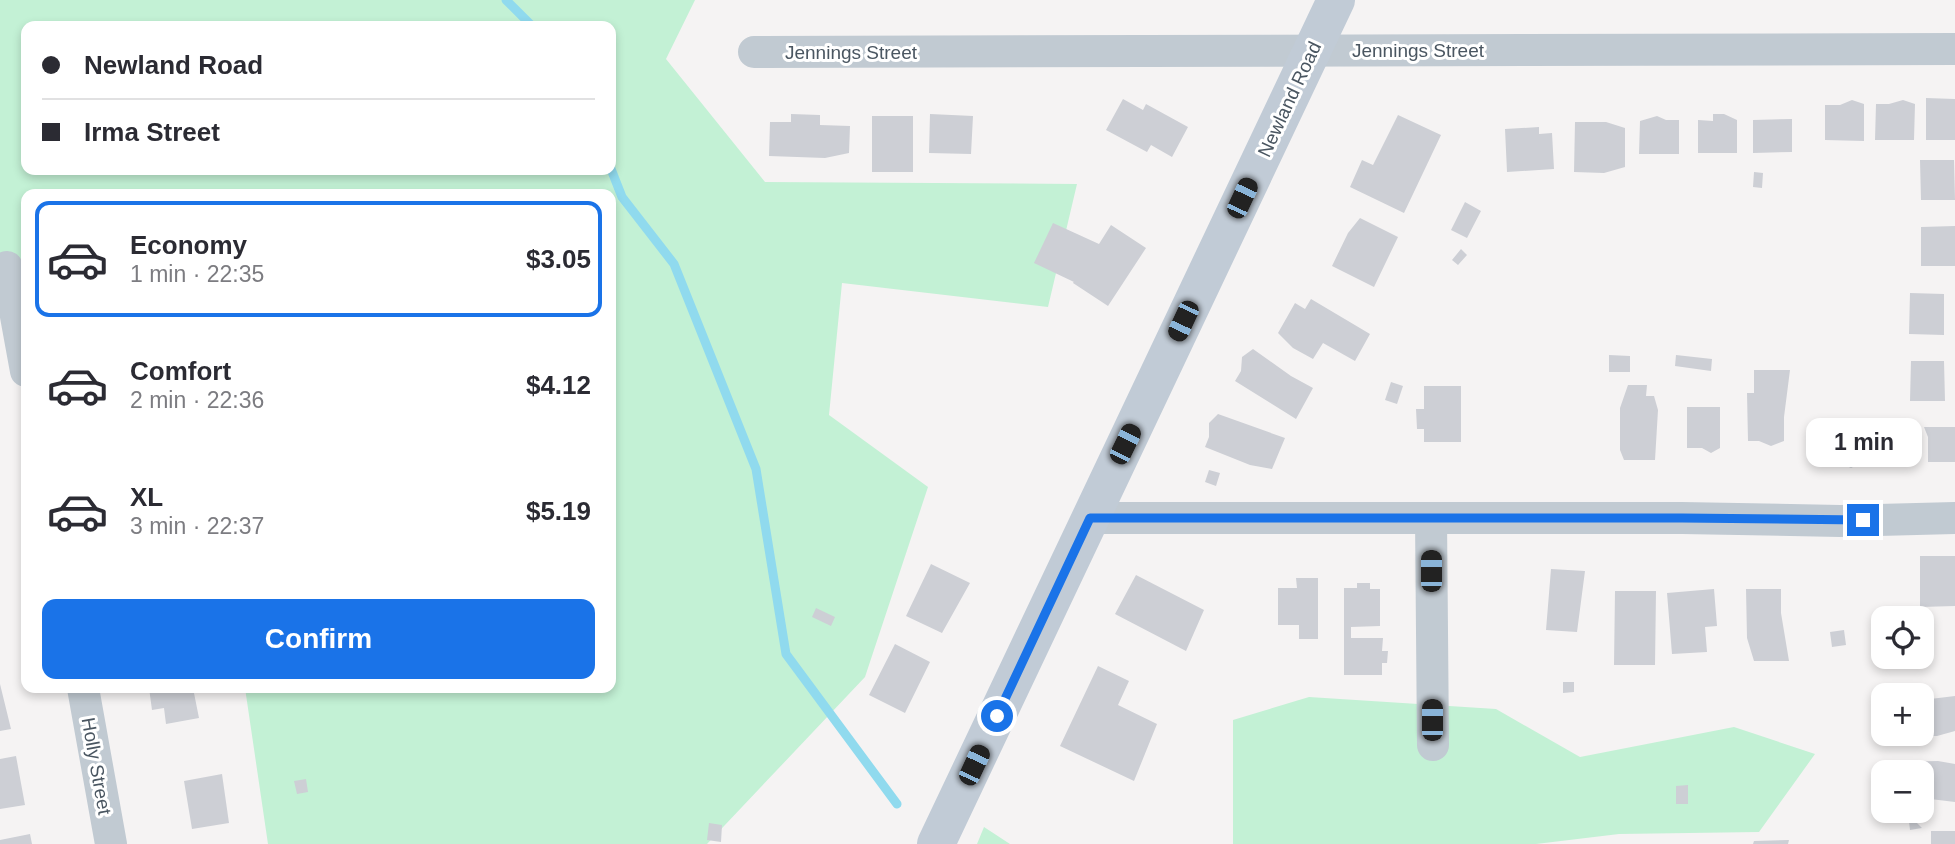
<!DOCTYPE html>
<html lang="en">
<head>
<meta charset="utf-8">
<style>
	body { margin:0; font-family:Arial,sans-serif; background:#f7f7f7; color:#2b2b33; height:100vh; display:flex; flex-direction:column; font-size:26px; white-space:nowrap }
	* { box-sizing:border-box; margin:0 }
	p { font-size:23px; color:#7c7c81 }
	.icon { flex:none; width:38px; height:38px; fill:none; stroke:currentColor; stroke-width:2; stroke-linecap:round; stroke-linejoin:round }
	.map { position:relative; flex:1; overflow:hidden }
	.sheet { position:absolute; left:21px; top:189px; width:595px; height:504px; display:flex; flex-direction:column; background:#fff; border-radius:14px; box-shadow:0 4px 10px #0003 }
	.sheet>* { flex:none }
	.banner { position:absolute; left:21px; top:21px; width:595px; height:154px; border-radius:14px; box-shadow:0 4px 10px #0003; display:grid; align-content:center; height:154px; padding:0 21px; background:#fff }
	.controls { position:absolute; left:1871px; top:606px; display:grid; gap:14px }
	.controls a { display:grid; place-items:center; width:63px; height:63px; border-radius:14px; background:#fff; box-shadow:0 4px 10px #0003; font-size:35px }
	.end { position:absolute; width:32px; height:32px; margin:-16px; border:9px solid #1a73e8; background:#fff; box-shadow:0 0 0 4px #fff }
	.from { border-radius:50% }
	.bubble { position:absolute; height:49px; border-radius:14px; background:#fff; box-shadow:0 4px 10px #0003; font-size:23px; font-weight:700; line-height:49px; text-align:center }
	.car { position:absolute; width:21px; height:42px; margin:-21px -10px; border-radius:9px; box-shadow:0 0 5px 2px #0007; background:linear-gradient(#222 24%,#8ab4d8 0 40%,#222 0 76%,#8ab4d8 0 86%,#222 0) }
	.banner b { display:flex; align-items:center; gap:24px; height:66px; font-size:26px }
	.banner b+b { border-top:2px solid #e1e1e2 }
	.banner i { width:18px; height:18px; background:#2b2b33 }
	ul { padding:12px 0 0; list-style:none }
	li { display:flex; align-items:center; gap:21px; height:116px; margin:0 14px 10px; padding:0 7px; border:4px solid transparent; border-radius:14px }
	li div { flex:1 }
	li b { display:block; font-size:26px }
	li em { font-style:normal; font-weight:700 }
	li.current { border-color:#1a73e8 }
	li>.icon { width:63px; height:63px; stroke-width:1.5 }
	.primary-button { display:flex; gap:14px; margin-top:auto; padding:14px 21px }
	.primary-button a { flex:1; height:80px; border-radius:14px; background:#1a73e8; color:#fff; font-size:28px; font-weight:700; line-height:80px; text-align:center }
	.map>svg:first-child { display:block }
</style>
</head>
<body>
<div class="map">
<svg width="1955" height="844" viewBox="0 0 1955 844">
	<rect width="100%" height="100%" fill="#f5f3f3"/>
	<path fill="#c3f1d5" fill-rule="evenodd" d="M0,0H695L666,59L765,182L1077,184L1048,307L842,283L829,415L928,487L865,677L707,844H268L245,688H611V194H26V268L0,271ZM26,26H611V170H26Z
		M1309,697L1496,709L1580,757L1734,727L1815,754L1759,832L1619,834L1536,844H1233V720Z
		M984,827L1010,844H977Z"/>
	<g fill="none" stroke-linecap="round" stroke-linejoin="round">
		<path stroke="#90daee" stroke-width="9" d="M506,0L532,26
			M611,169L622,197L674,264L756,469L786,654L897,804"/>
	</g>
	<path fill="#cdcfd5" d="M1926,98L1955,99V140H1926Z
		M1123,99L1143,110L1146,104L1188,127L1172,157L1151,145L1147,152L1106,130Z
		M1852,100L1864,104V141L1825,140V105H1840Z
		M1903,100L1915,104L1914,140H1875L1876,104H1889Z
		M791,114L820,115V125L850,126L849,153L825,158L769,156L770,122H791Z
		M930,114L973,116L971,154L929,153Z
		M1713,114H1724L1737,120V153H1698V120L1713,121Z
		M1398,115L1441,135L1404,213L1350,187L1362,160L1373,165Z
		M872,116H913V172H872Z
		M1657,116L1666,120H1679V154H1639L1640,121Z
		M1792,119V152L1753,153V120Z
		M1575,122H1606L1625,128V167L1604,173L1574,172Z
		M1539,127V134L1552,133L1554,169L1507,172L1505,129Z
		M1920,160H1954L1955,200H1921Z
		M1754,172L1763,173L1762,188L1753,187Z
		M1465,202L1481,211L1467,238L1451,230Z
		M1360,218L1398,237L1374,287L1332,266L1348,233Z
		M1053,223L1099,244L1111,225L1146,248L1108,306L1073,283L1094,249L1074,282L1034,263Z
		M1955,226V266H1921V227Z
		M1461,249L1467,255L1458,265L1452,260Z
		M1910,293L1944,294V335L1909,334Z
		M1311,299L1370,334L1355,361L1323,343L1313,359L1293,348L1278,333L1295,303L1305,309Z
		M1253,349L1291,376L1313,388L1296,419L1235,381L1241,371L1242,357Z
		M1609,355L1630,356V372H1609Z
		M1676,355L1712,359L1711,371L1675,366Z
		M1911,361H1944L1945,401H1910Z
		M1754,370H1790L1784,417V441L1771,446L1759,441H1748L1747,393H1754Z
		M1391,382L1403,386L1397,404L1385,400Z
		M1628,385H1647L1646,396H1654L1658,410L1655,460H1624L1620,450V408Z
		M1424,386H1461V442H1424V429H1417L1416,409H1424Z
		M1687,407H1720V448L1711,453L1702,448H1687Z
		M1218,414L1285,438L1272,469L1250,465L1205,447L1209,437V423Z
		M1827,427H1863V462L1851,468L1838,462H1827Z
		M1878,427H1914V462L1902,467L1889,462H1878Z
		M1924,427H1955V462H1928V437Z
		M1209,470L1220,473L1216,486L1205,482Z
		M1920,556H1955V606L1920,607Z
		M931,564L970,583L942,633L906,616Z
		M1551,569L1585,571L1577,632L1546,630Z
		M1136,575L1204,610L1186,651L1115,614Z
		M1296,578H1318V639H1299V625H1278V588H1297Z
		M1357,583H1370V589H1380V626L1351,627V638H1383L1382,651H1388L1387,663H1382V675H1344V588H1357Z
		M1714,589L1717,626L1705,627L1707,652L1672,654L1667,593Z
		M1746,589H1781V613L1789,661H1754L1747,638Z
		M1615,591H1656L1655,665H1614Z
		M816,608L835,617L831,626L812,617Z
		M1844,630L1846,645L1832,647L1830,632Z
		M895,644L930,662L905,713L869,695Z
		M1098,666L1129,681L1118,705L1157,724L1134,781L1060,746Z
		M1563,682H1574V692L1563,693Z
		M0,684L11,729L0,731Z
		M149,688H193L199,718L166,724L164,708L152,710Z
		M1955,696V731L1937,736H1892V733H1922V700Z
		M16,756L25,805L0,809V759Z
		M1938,761L1955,764V802L1922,798V772H1891V762Z
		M222,774L229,823L192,829L184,781Z
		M306,779L308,792L297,794L294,781Z
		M1688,785V804H1676V786Z
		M1915,821L1922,828L1910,830L1909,822Z
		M709,823L722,825L721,842L707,840Z
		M1931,831H1955V844H1931Z
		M30,834L32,844H0V840Z
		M1789,840L1788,844H1753L1754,841Z"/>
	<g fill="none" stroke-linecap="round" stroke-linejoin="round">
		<path stroke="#c1cad2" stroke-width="32" d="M754,52L1955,49
			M7,267L26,371
			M1090,518H1682L1840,521L1955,518
			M1431,518L1433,745
			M83,688L111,844"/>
		<path stroke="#c1cbd6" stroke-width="38" d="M936,844L1336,0"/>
	</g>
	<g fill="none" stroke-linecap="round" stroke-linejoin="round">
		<path stroke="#1a73e8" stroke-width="9" d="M997,716L1090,518H1682L1863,520"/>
	</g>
	<g text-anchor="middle" stroke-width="6" stroke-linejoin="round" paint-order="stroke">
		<g font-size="19" fill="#4a5661" stroke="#fff">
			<text x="1418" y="57">Jennings Street</text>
			<text x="851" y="59">Jennings Street</text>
			<text transform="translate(1289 99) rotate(-65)" y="7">Newland Road</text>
			<text transform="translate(97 766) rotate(80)" y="7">Holly Street</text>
		</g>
	</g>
</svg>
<div class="controls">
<a><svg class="icon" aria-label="locate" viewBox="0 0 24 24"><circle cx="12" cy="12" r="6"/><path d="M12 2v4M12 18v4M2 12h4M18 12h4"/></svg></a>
<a>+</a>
<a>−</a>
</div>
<i class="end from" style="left:997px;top:716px"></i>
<i class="end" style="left:1863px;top:520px"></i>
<div class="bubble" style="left:1806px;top:418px;width:116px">1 min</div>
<i class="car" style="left:1242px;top:198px;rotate:25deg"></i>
<i class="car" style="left:1183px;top:321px;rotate:205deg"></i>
<i class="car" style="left:1125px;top:444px;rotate:26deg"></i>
<i class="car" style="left:1431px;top:571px;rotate:0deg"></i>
<i class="car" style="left:1432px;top:720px;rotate:0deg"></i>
<i class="car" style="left:974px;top:765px;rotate:25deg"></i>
<div class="banner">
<b><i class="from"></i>Newland Road</b>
<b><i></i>Irma Street</b>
</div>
<section class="sheet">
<ul>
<li class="current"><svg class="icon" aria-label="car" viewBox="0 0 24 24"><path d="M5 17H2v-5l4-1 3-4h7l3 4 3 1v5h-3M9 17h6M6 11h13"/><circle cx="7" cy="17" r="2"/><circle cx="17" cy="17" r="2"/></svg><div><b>Economy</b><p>1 min · 22:35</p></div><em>$3.05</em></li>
<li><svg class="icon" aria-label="car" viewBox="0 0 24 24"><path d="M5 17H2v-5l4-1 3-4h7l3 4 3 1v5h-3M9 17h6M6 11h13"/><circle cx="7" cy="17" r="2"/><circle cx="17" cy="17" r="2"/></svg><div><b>Comfort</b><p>2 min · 22:36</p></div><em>$4.12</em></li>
<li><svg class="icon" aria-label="car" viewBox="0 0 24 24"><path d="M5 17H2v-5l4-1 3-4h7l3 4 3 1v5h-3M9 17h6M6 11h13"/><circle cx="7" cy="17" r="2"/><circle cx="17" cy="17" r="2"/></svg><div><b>XL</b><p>3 min · 22:37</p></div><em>$5.19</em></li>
</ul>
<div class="primary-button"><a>Confirm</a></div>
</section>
</div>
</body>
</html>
